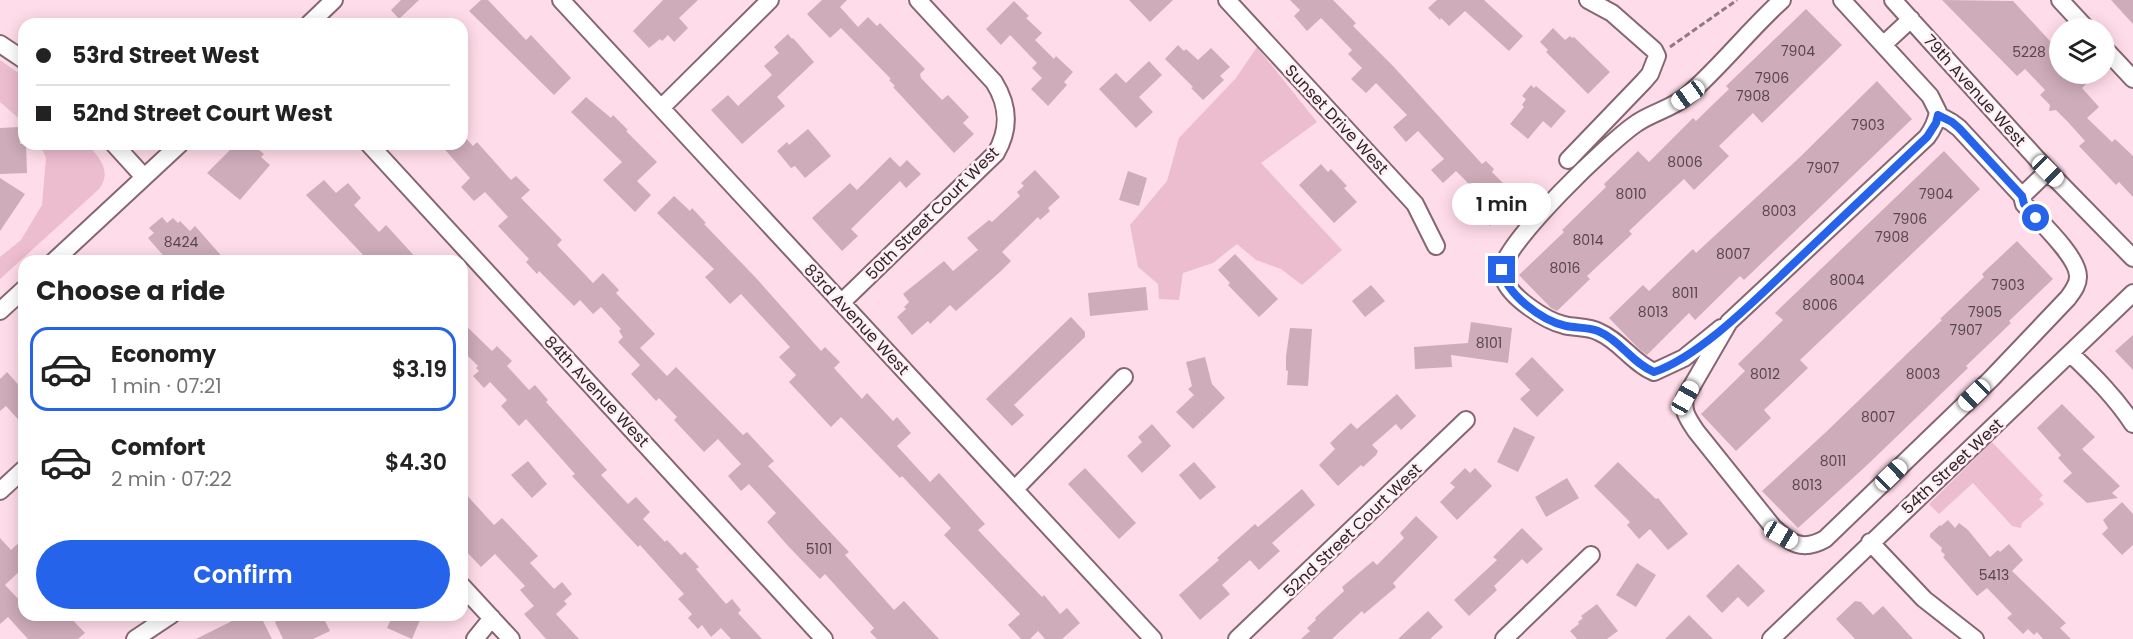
<!DOCTYPE html>
<html lang="en">
<head>
<meta charset="utf-8">
<style>
	body { margin:0; font-family:Poppins,sans-serif; background:#f2f2f2; color:#222; height:100vh; display:flex; flex-direction:column; font-size:22px; white-space:nowrap }
	* { box-sizing:border-box; margin:0 }
	p { font-size:20px; color:#767676 }
	.icon { flex:none; width:33px; height:33px; fill:none; stroke:currentColor; stroke-width:2; stroke-linecap:round; stroke-linejoin:round }
	.map { position:relative; flex:1; overflow:hidden }
	.drawer { position:absolute; left:18px; top:255px; width:450px; height:366px; display:flex; flex-direction:column; background:#fff; border-radius:18px; box-shadow:0 3px 15px #0003 }
	.drawer>* { flex:none }
	.hud { position:absolute; left:18px; top:18px; width:450px; height:132px; border-radius:18px; box-shadow:0 3px 15px #0003; display:grid; align-content:center; height:132px; padding:0 18px; background:#fff }
	.controls { position:absolute; left:2049px; top:18px; display:grid; gap:12px }
	.controls a { display:grid; place-items:center; width:66px; height:66px; border-radius:50%; background:#fff; box-shadow:0 3px 15px #0003; font-size:30px }
	.end { position:absolute; width:27px; height:27px; margin:-14px; border:8px solid #2563eb; background:#fff; box-shadow:0 0 0 3px #fff }
	.from { border-radius:50% }
	.bubble { position:absolute; height:42px; border-radius:21px; background:#fff; box-shadow:0 3px 15px #0003; font-size:20px; font-weight:600; line-height:42px; text-align:center }
	.car { position:absolute; width:18px; height:36px; margin:-18px -9px; border-radius:8px; box-shadow:0 0 4px 2px #0007; background:linear-gradient(#fff 24%,#345 0 40%,#fff 0 76%,#345 0 86%,#fff 0) }
	.hud b { display:flex; align-items:center; gap:21px; height:57px; font-size:22px }
	.hud b+b { border-top:2px solid #e0e0e0 }
	.hud i { width:15px; height:15px; background:#222 }
	ul { padding:0; list-style:none }
	li { display:flex; align-items:center; gap:18px; height:84px; margin:0 12px 9px; padding:0 6px; border:3px solid transparent; border-radius:18px }
	li div { flex:1 }
	li b { display:block; font-size:22px }
	li em { font-style:normal; font-weight:600 }
	li.active { border-color:#2563eb }
	li>.icon { width:54px; height:54px; stroke-width:1.5 }
	h2 { padding:0 18px; font-size:27px; line-height:72px }
	.cta { display:flex; gap:12px; margin-top:auto; padding:12px 18px }
	.cta a { flex:1; height:69px; border-radius:36px; background:#2563eb; color:#fff; font-size:24px; font-weight:600; line-height:69px; text-align:center }
	.map>svg:first-child { display:block }
</style>
</head>
<body>
<div class="map">
<svg width="2133" height="639" viewBox="0 0 2133 639">
	<rect width="100%" height="100%" fill="#ffdce9"/>
	<path fill="#ecbccf" d="M1257,47L1317,122L1261,163L1342,250L1302,285L1281,269L1256,260L1237,244L1213,263L1183,273L1179,300L1159,299L1158,284L1138,267L1130,225L1167,181L1179,138L1236,78Z
		M0,60L24,77V123L0,102Z
		M40,144H87C100,158 113,172 98,190L0,279V257L21,240L42,205L46,158Z
		M1992,442L2043,495L2039,499L2044,504L2022,523L2021,528L2012,526L1973,483L1939,514L1929,504Z"/>
	<path fill="#ceacb9" d="M401,0H419L399,19L391,10Z
		M481,0H488L526,40L531,35L571,78L554,95L469,11Z
		M663,0H698L679,18L688,28L674,42L668,35L662,41L660,39L649,48L633,31Z
		M822,0H847L840,7L858,27L868,17L877,26L880,23L925,69L920,74L921,78L942,100L948,95L969,117L963,123L974,134L954,153L893,87L895,86L889,80L891,79L841,28L830,38L807,14Z
		M1129,0H1173L1150,22Z
		M1290,0H1333L1356,23L1353,26L1393,66L1482,164L1486,161L1494,169L1492,172L1508,188L1493,202L1504,213L1490,226L1468,203L1478,193L1456,171L1443,183L1431,170L1444,159L1418,131L1406,142L1393,127L1407,115L1376,83L1366,93L1351,79L1362,68L1348,54L1352,50L1321,18L1307,31L1294,16L1300,10Z
		M1437,0H1484L1523,36L1509,51L1465,11L1449,26L1441,18L1440,20L1428,8Z
		M1942,0L2013,1L2060,52V74H2076L2087,83L2082,88L2099,107L2087,118L2112,142L2115,139L2133,156V197L2119,182L2116,185L2079,146L2085,141L2068,122L2056,110L2049,111L2050,105L2040,95L2045,90L2025,69L2017,76Z
		M2111,0H2133V24Z
		M1014,1L1029,16L1026,18L1042,33L1035,40L1054,59L1056,56L1073,72L1064,82L1067,85L1048,106L1031,89L1042,78L1032,68L1037,63L1010,35L1001,45L986,29Z
		M1806,9L1842,45L1762,123L1753,113L1719,146L1729,156L1694,190L1684,179L1629,231L1632,234L1587,276L1590,279L1557,311L1551,308L1519,275L1564,232L1562,230L1606,187L1604,184L1638,151L1649,162L1693,118L1696,121L1729,89L1726,86Z
		M1553,28L1565,40L1570,36L1572,38L1574,37L1610,72L1588,94L1546,52L1548,50L1540,42Z
		M788,34L792,39L793,38L814,62L777,97L785,106L742,144L711,110L728,95L738,106L772,75L764,66L779,53L774,47Z
		M1178,45L1184,51L1186,49L1198,60L1211,48L1230,67L1220,76L1224,80L1203,100L1191,88L1193,87L1165,59Z
		M1149,61L1162,75L1139,97L1153,112L1136,128L1099,89L1116,73L1126,83Z
		M1877,81L1912,119L1744,280L1740,276L1695,320L1689,313L1647,355L1640,350L1609,318L1643,285L1649,291L1693,249L1696,253L1799,158Z
		M1531,85L1534,88L1536,86L1566,111L1551,128L1543,121L1528,139L1510,124L1524,107L1522,105L1526,99L1522,96Z
		M586,97L611,118L613,115L628,130L626,131L657,162L637,181L651,195L635,212L603,180L622,162L571,112Z
		M19,127L20,144H26L27,173L0,174V128Z
		M808,129L831,156L805,178L795,166L791,168L777,151L787,142L789,145Z
		M462,134L473,146L477,142L511,180L516,176L530,190L521,198L562,240L557,245L593,283L603,273L619,290L616,293L655,334L640,348L667,376L676,367L743,435L747,432L774,461L768,466L849,552L845,555L894,610L904,601L939,639H877L870,632L874,628L825,574L820,579L789,547L767,522L776,513L749,484L741,491L728,476L741,464L718,439L704,452L674,420L677,417L659,398L656,401L631,374L640,365L618,342L623,337L619,331L621,329L601,307L593,314L580,300L574,306L539,271L537,274L526,262L529,259L498,226L508,217L485,192L474,201L461,187L470,178L440,144H462Z
		M236,144H252L264,154L261,157L270,165L240,200L207,173Z
		M1944,151L1980,189L1800,360L1808,368L1764,410L1771,418L1736,451L1701,414L1745,371L1738,364L1783,320L1775,313Z
		M890,157L900,167L907,160L921,174L906,188L900,181L851,229L858,236L842,251L812,218L850,183L857,190Z
		M1321,164L1328,172L1331,169L1347,186L1344,188L1357,202L1334,223L1299,185Z
		M1035,170L1060,197L1048,208L1050,211L1040,220L1038,217L1002,252L1011,261L1001,271L956,311L950,305L930,324L928,321L912,335L897,317L906,309L904,307L909,302L903,294L944,261L953,271L978,250L967,238L989,220L992,222L1020,196L1017,192L1024,186L1021,183Z
		M1128,171L1147,178L1139,206L1119,200Z
		M0,178L25,194L0,231Z
		M324,180L336,193L348,183L361,198L354,205L379,232L386,225L419,261H369L306,195Z
		M674,196L690,211L692,208L706,223L704,224L757,279L821,351L825,347L840,362L834,368L862,399L867,393L893,421L897,417L911,433L897,446L930,482L939,473L985,524L978,530L1042,597L1044,595L1060,614L1067,608L1080,623L1062,639H1045L1038,631L1030,639H1021L1008,625L1020,614L944,535L951,528L902,476L900,478L841,417L831,427L789,382L796,375L779,357L790,347L741,294L730,304L705,277L714,269L657,213Z
		M162,217L167,223L173,218L178,223L180,221L190,231L195,226L226,261H168L148,238L154,233L149,228Z
		M2017,241L2053,279L2009,321L2011,323L1966,366L1968,368L1865,467L1798,528L1762,491L1826,432L1942,320L1940,319L1984,277L1982,274Z
		M1235,254L1278,299L1259,317L1228,285L1230,283L1218,270Z
		M1371,285L1385,301L1365,317L1352,301Z
		M1146,287L1148,310L1090,316L1088,293Z
		M1071,317L1085,332V337L1014,405L1024,415L1012,426L986,399Z
		M462,322L492,351L497,346L512,361L507,366L529,390L535,385L548,400L546,402L607,470L601,475L628,504L636,497L650,512L643,519L665,542L667,540L681,555L685,552L699,567L696,569L726,604L732,599L741,610L738,613L762,639H731L721,628L711,637L702,625L698,629L688,618L692,614L678,599L684,594L640,545L638,547L572,476L575,474L526,419L519,426L501,406L507,400L490,382L484,388L473,376L479,371L476,368L478,366L462,350Z
		M1471,322L1512,328L1508,363L1451,355L1452,367L1415,369L1414,347L1468,343Z
		M1290,328L1312,329L1308,386L1287,385L1288,371L1286,370V356Z
		M2133,335V370L2115,351Z
		M1205,357L1212,384L1225,398L1193,429L1176,412L1194,395L1188,389L1192,386L1186,362Z
		M1532,357L1564,390L1537,417L1520,399L1530,390L1515,374Z
		M7,372L24,391V426L6,406L0,411V379Z
		M1397,394L1416,416L1401,430L1396,424L1372,445L1378,451L1376,455L1363,467L1361,465L1338,486L1319,465L1335,449L1330,443L1351,423L1357,429Z
		M2062,404L2095,437L2082,449L2120,486L2112,493L2118,498L2087,503L2063,481L2072,473L2058,458L2061,455L2037,428Z
		M1152,424L1171,446L1142,473L1127,456L1142,442L1138,437Z
		M1514,427L1535,437L1518,472L1497,462Z
		M528,461L547,484L532,498L511,475Z
		M1194,462L1216,487L1200,500L1179,475Z
		M1618,462L1656,499L1658,498L1688,534L1668,550L1650,529L1639,539L1627,525L1630,522L1594,486Z
		M1085,468L1136,523L1119,539L1068,484Z
		M1465,468L1470,473L1475,468L1492,486L1457,520L1440,502L1455,487L1450,483Z
		M1567,478L1579,498L1546,517L1535,497Z
		M1302,489L1315,505L1272,543L1280,551L1259,570L1250,560L1222,585L1230,594L1200,620L1179,595L1219,560L1217,558L1255,524L1258,527Z
		M462,490L494,525L502,518L538,556L530,563L554,589L562,582L572,594L564,601L567,604L556,614L579,639H546L524,614L534,606L520,590L525,586L495,554L481,567L462,547Z
		M2122,502L2133,514V545L2122,555L2102,534L2108,528L2103,520Z
		M1416,516L1438,537L1393,583L1396,587L1364,614L1362,611L1332,639H1301L1310,631L1307,628L1316,620L1315,618L1344,591L1342,587L1373,561L1377,565L1404,538L1400,533Z
		M1948,520L1955,528L1959,523L1968,530L1990,557L1998,550L2000,552L2009,544L2023,560L2012,571L2066,623L2060,628L2071,639H2043L2037,632L2034,635L2028,629L2023,634L2007,618L2012,614L1987,588L1977,596L1943,557L1945,555L1941,551L1942,548L1930,537V534L1940,525L1941,526Z
		M1522,528L1543,549L1527,564L1522,559L1494,586L1497,590L1469,616L1454,600L1497,560L1493,557Z
		M0,538L11,550L24,538V567L5,585L24,605V615H68L85,633L78,639H28L8,617L0,624Z
		M1637,563L1656,575L1636,607L1616,595Z
		M1738,564L1765,591L1748,607L1738,597L1722,613L1706,596Z
		M1855,601L1861,602L1873,615L1883,606L1913,639H1855L1836,619Z
		M1597,604L1618,631L1607,639H1577L1570,631L1579,624L1578,622L1583,618L1581,616Z
		M1428,611L1443,627L1430,639H1398Z
		M244,615H260L272,639H196Z
		M289,615H322L330,631L313,639H283L275,622Z
		M393,615H422L412,639L387,628Z
		M1689,615L1713,639H1665Z"/>
	<g fill="none" stroke-linecap="round" stroke-linejoin="round">
		<defs>
			<path id="minor" d="M561,0L1153,639
				M1227,0L1415,204L1436,246
				M1842,0L1930,96L1938,112C1936,123 1933,129 1927,137L1729,322L1685,398C1682,412 1689,420 1696,431L1773,527C1790,543 1802,552 1825,539L1991,379L2068,298C2073,291 2078,285 2078,277C2079,257 2037,219 2024,204L2022,196L1959,128L1951,122L1938,115
				M1893,0L2048,171L2133,258
				M2060,0L2086,28
				M309,24L334,0
				M0,44L24,60
				M1883,45L1911,19
				M2104,48L2133,79
				M661,108L770,0
				M114,144L144,177
				M369,144L824,639
				M1568,160L1644,81L1650,74L1657,56L1654,50L1612,13L1588,0
				M2022,196L2048,171
				M54,261L180,144
				M842,302L996,153C1010,129 1009,106 994,82L918,0
				M0,311L24,289
				M1721,328L1684,358L1654,372C1633,363 1620,341 1599,332C1588,326 1575,328 1564,325C1546,321 1510,297 1504,279C1503,276 1502,273 1502,270C1505,242 1611,140 1637,123C1653,112 1674,108 1689,94C1722,65 1749,30 1782,0
				M2071,354C2094,376 2115,397 2133,424
				M1015,489L1124,377
				M0,491L24,469
				M1870,542L1924,599L1975,639
				M462,586L511,639
				M135,639L171,615
				M475,639L492,618
				M1237,639L1466,420
				M1504,639L1591,555
				M1771,639L2133,293"/>
		</defs>
		<use href="#minor" stroke="#856672" stroke-width="20"/>
		<path stroke="#907981" stroke-width="3" stroke-dasharray="6 3" stroke-linecap="butt" d="M1670,47L1737,0"/>
		<use href="#minor" stroke="#fff" stroke-width="16"/>
	</g>
	<g fill="none" stroke-linecap="round" stroke-linejoin="round">
		<path stroke="#2563eb" stroke-width="8" d="M1502,270C1506,294 1542,321 1566,326C1576,328 1588,327 1598,331C1620,340 1632,363 1654,372C1700,356 1755,300 1791,266C1836,223 1882,180 1927,137L1936,123L1938,115L1952,122L1959,128L2022,196L2024,204L2036,218"/>
	</g>
	<g text-anchor="middle" stroke-width="5" stroke-linejoin="round" paint-order="stroke">
		<g font-size="14" fill="#58464d">
			<text x="1798" y="56">7904</text>
			<text x="2029" y="57">5228</text>
			<text x="1772" y="83">7906</text>
			<text x="1753" y="101">7908</text>
			<text x="1868" y="130">7903</text>
			<text x="1685" y="167">8006</text>
			<text x="1823" y="173">7907</text>
			<text x="1631" y="199">8010</text>
			<text x="1936" y="199">7904</text>
			<text x="1779" y="216">8003</text>
			<text x="1910" y="224">7906</text>
			<text x="1892" y="242">7908</text>
			<text x="1588" y="245">8014</text>
			<text x="181" y="247">8424</text>
			<text x="1733" y="259">8007</text>
			<text x="1565" y="273">8016</text>
			<text x="1847" y="285">8004</text>
			<text x="2008" y="290">7903</text>
			<text x="1685" y="298">8011</text>
			<text x="1820" y="310">8006</text>
			<text x="1653" y="317">8013</text>
			<text x="1985" y="317">7905</text>
			<text x="1966" y="335">7907</text>
			<text x="1489" y="348">8101</text>
			<text x="1765" y="379">8012</text>
			<text x="1923" y="379">8003</text>
			<text x="1878" y="422">8007</text>
			<text x="1833" y="466">8011</text>
			<text x="1807" y="490">8013</text>
			<text x="819" y="554">5101</text>
			<text x="1994" y="580">5413</text>
		</g>
		<g font-size="16" fill="#312429" stroke="#fef0f5">
			<text transform="translate(1975 90) rotate(48)" y="6">79th Avenue West</text>
			<text transform="translate(1337 119) rotate(47)" y="6">Sunset Drive West</text>
			<text transform="translate(932 213) rotate(-45)" y="6">50th Street Court West</text>
			<text transform="translate(857 319) rotate(47)" y="6">83rd Avenue West</text>
			<text transform="translate(597 391) rotate(47)" y="6">84th Avenue West</text>
			<text transform="translate(1952 466) rotate(-43)" y="6">54th Street West</text>
			<text transform="translate(1352 530) rotate(-44)" y="6">52nd Street Court West</text>
		</g>
	</g>
</svg>
<div class="controls">
<a><svg class="icon" aria-label="layers" viewBox="0 0 24 24"><path d="M12 4l9 5-9 5-9-5zM3 14l9 5 9-5"/></svg></a>
</div>
<i class="end from" style="left:2036px;top:218px"></i>
<i class="end" style="left:1502px;top:270px"></i>
<div class="bubble" style="left:1452px;top:183px;width:99px">1 min</div>
<i class="car" style="left:1688px;top:95px;rotate:235deg"></i>
<i class="car" style="left:2048px;top:171px;rotate:135deg"></i>
<i class="car" style="left:1974px;top:395px;rotate:226deg"></i>
<i class="car" style="left:1685px;top:398px;rotate:29deg"></i>
<i class="car" style="left:1891px;top:475px;rotate:46deg"></i>
<i class="car" style="left:1781px;top:535px;rotate:120deg"></i>
<div class="hud">
<b><i class="from"></i>53rd Street West</b>
<b><i></i>52nd Street Court West</b>
</div>
<section class="drawer">
<h2>Choose a ride</h2>
<ul>
<li class="active"><svg class="icon" aria-label="car" viewBox="0 0 24 24"><path d="M5 17H2v-5l4-1 3-4h7l3 4 3 1v5h-3M9 17h6M6 11h13"/><circle cx="7" cy="17" r="2"/><circle cx="17" cy="17" r="2"/></svg><div><b>Economy</b><p>1 min · 07:21</p></div><em>$3.19</em></li>
<li><svg class="icon" aria-label="car" viewBox="0 0 24 24"><path d="M5 17H2v-5l4-1 3-4h7l3 4 3 1v5h-3M9 17h6M6 11h13"/><circle cx="7" cy="17" r="2"/><circle cx="17" cy="17" r="2"/></svg><div><b>Comfort</b><p>2 min · 07:22</p></div><em>$4.30</em></li>
</ul>
<div class="cta"><a>Confirm</a></div>
</section>
</div>
</body>
</html>
